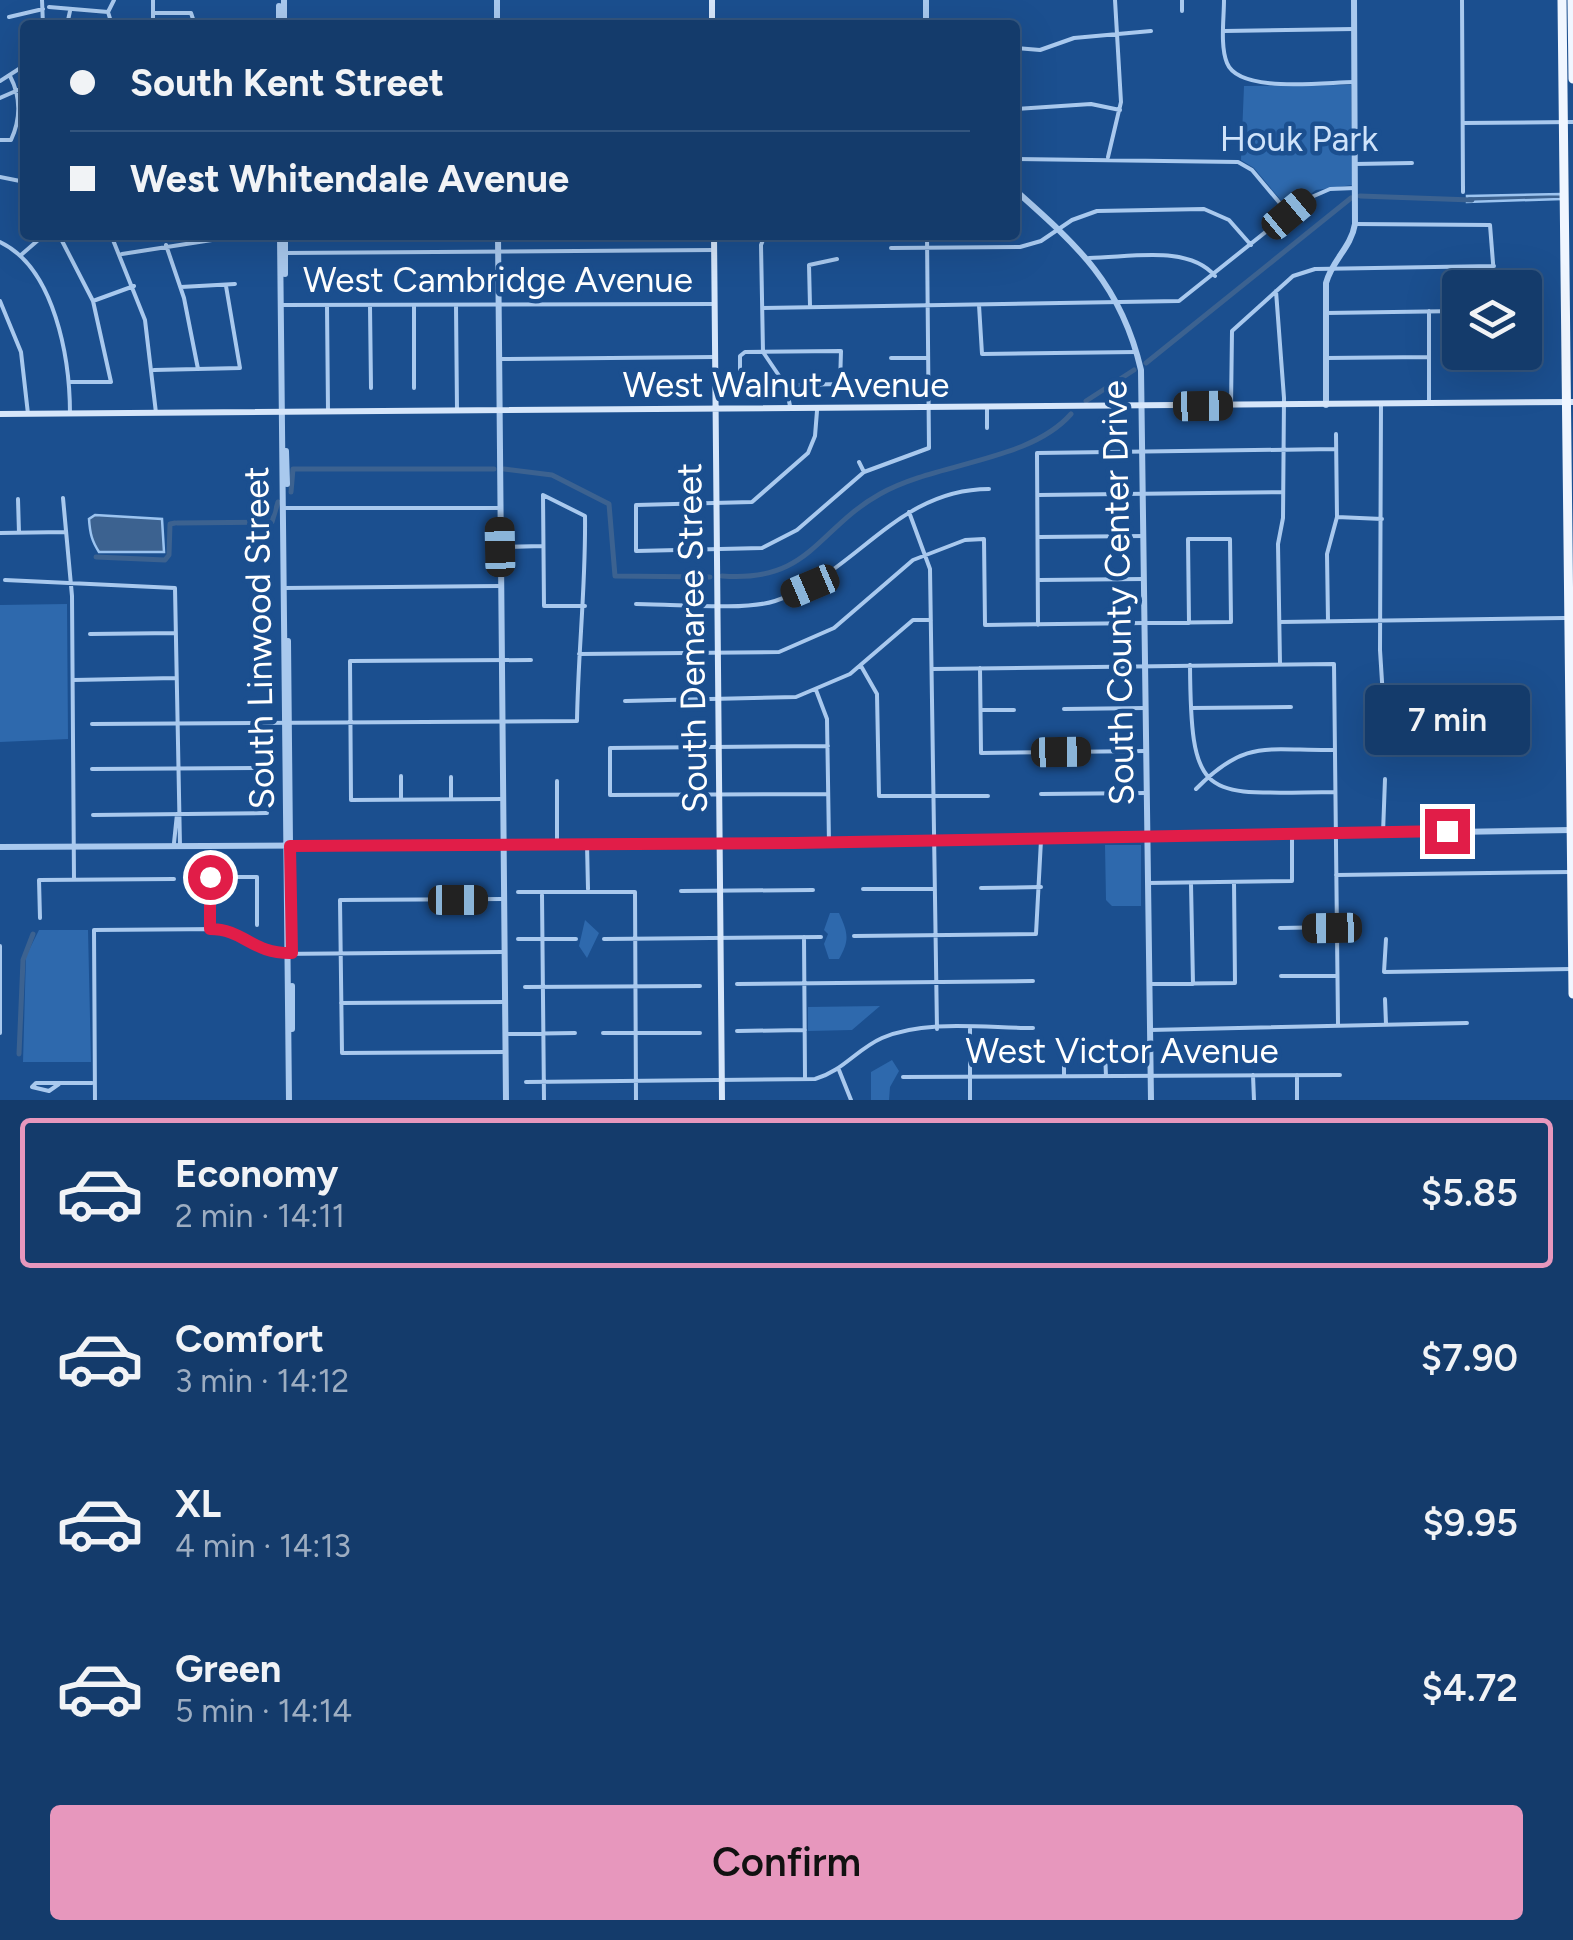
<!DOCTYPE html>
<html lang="en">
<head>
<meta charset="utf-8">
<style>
	body { margin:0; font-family:Figtree,sans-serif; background:#1d4271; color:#f1f3f6; height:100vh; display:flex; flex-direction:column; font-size:38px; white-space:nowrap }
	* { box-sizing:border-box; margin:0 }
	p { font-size:32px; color:#9dadc1 }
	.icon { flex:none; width:55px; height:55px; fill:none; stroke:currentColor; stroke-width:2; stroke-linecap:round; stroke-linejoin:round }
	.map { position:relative; height:1100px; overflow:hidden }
	.sheet { display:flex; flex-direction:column; background:#143b6b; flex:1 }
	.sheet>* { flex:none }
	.banner { position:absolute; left:20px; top:20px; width:1000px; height:220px; border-radius:10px; box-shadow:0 10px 40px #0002,0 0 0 2px #33557e; display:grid; align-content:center; height:220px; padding:0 50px; background:#143b6b }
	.controls { position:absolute; left:1442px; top:270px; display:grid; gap:20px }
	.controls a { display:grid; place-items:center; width:100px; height:100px; border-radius:10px; background:#143b6b; box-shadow:0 10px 40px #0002,0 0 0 2px #33557e; font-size:50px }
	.end { position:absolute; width:45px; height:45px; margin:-22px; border:12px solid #e11d48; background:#fff; box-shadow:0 0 0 5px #fff }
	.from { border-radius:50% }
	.bubble { position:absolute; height:70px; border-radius:10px; background:#143b6b; box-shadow:0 10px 40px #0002,0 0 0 2px #33557e; font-size:32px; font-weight:600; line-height:70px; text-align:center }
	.car { position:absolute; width:30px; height:60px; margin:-30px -15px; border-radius:12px; box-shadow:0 0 8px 2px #0007; background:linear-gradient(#222 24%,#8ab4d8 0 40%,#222 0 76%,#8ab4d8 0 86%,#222 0) }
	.banner b { display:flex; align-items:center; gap:35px; height:95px; font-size:38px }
	.banner b+b { border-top:2px solid #33557e }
	.banner i { width:25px; height:25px; background:#f1f3f6 }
	ul { padding:18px 0 0; list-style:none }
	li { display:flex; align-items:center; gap:30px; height:150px; margin:0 20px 15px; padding:0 30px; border:5px solid transparent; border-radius:10px }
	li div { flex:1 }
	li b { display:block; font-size:38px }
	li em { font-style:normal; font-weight:600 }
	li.selected { border-color:#e797bd }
	li>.icon { width:90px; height:90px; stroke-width:1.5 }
	.action { display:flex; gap:20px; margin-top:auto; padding:20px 50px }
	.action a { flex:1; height:115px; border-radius:10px; background:#e797bd; color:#111; font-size:40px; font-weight:600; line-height:115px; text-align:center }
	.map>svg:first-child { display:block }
</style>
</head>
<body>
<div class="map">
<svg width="1573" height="1100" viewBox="0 0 1573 1100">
	<rect width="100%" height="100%" fill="#1b4f8f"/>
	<path fill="#2e69ad" d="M1351,85L1352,185L1316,190L1289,210L1254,168L1241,160L1244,86Z
		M67,604L68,739L0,742V605Z
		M1105,845H1141V906H1112L1106,900Z
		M830,913H839C848,933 850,940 839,959H829L824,944L828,934L824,930Z
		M585,920L599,933L587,958L579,946Z
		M39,930H88L91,1062H23L26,956Z
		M880,1006L852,1030L808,1031V1007Z
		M892,1060L899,1071L890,1087L889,1100H871V1072Z"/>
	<path fill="#3c6290" stroke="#9cc4f0" stroke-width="2.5" d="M1561,194V199L1467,202V196Z
		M95,515L162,519L164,552H99C92,541 90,534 89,519Z"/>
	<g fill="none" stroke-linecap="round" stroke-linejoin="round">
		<path stroke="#3c6290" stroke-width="5" d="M1360,196L1472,200
			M1146,363L1351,198
			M1086,401L1134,370
			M504,469L552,475L609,504L615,576L710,577
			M291,492L293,469H494
			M177,523L272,522L278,502
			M96,557L165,560L169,555L170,524L175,523
			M722,576C810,583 817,529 880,494C936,462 1029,462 1071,414
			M19,1054L23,960L33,934"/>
		<path stroke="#a9c9ee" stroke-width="4" d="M42,0L43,25
			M153,0V25
			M1182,0V11
			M1224,0C1224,19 1220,46 1227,63C1239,94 1325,82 1354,82
			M1462,0L1463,192
			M49,7L108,12
			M153,13H191L195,25
			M9,17L43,9
			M67,25L70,11
			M112,25L108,12L114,0
			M1224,31L1354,29
			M1015,48L1040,50L1074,38L1151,31
			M0,81L25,65
			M0,98L25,87
			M1015,109L1091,104L1120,110
			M1463,123L1573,122
			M0,140H11C21,118 21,97 10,76
			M1108,157L1121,102L1115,0
			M1015,159L1238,162L1252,170L1289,214
			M1355,164L1412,163
			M0,177L25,182
			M1355,224L1490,225L1495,288
			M59,235L93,301L111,382H69
			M111,235L145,320L156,413
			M765,235L761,245L763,352L786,386L790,406
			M0,242C55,268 70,359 70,414
			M166,245L184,298L198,369
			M891,248L1020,247L1041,241L1072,220L1097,211L1204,209L1229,220L1251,245
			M285,253L714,250
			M122,254L244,235
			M21,255L44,235
			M1089,258C1128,258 1188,244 1215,276
			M181,287L235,284
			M1276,291L1284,398L1283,518L1278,544L1280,664
			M0,301L21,352L28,414
			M93,301L134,286
			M281,305L715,304
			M327,305L328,411
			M456,305L457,410
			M979,305L982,354L1136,352
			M370,306L371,388
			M414,306V388
			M810,306L809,265L837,259
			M763,308L1179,301L1307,199L1330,189L1355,188
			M1326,313L1460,311
			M841,351L840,384L751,386L740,381V356L745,352Z
			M891,358H928
			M1326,358L1429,357
			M499,359L714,357
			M154,370L240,368L226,286
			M1429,402V311
			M1381,404L1380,650L1385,729
			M1231,406L1232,331L1293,276L1315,269L1494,266
			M817,411L815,436L808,453L752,502L636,505V551L762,548L797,530L864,472L929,448L927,235
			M987,428V409
			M859,462L864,472
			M1038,495L1283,492
			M63,498L72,596L74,880
			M18,499L19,533
			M285,508H500
			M909,512L930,569L937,1029
			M1337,517L1382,519
			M0,533L65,532
			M1039,537L1144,536
			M503,547L543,546
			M5,580L175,588L180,846
			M1039,580L1144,579
			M284,588L499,586
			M636,604C671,604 745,611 775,601C855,575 896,489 989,489
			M1328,621L1327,554L1337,517L1336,434
			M1280,622L1565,618
			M1038,625L1037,453L1336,449
			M90,634L176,633
			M579,654L779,652L834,628L913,560L965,540L984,539L985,625L1231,622L1230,539H1188L1189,623
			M1190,665C1191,806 1204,793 1335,792
			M861,666L877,694L879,796H988
			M980,668L981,753L1146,751
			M932,669L1334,664L1338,1024
			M73,680L176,678
			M816,690L827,719L829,843
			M625,701L796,697L850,674L913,620H931
			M1191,708L1291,707
			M1064,709L1145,708
			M981,710H1014
			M92,724L577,721C578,652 586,585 585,516L543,495L544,606H585
			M828,746L610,748V795L828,794
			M92,769L267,768
			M401,776V800
			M451,777V799
			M557,781V844
			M1196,789C1246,738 1267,751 1334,750
			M1041,794L1146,793
			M503,799L351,800L350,661L531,660
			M93,815L267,813
			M1383,833L1385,779
			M174,843L177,814
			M587,844L588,889
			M1336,875L1571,872
			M1148,883L1292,881V836
			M1191,884L1193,984
			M981,888L1041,887
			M863,889H935
			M681,891L813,890
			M518,892H635L636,1100
			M542,895L544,1100
			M504,899L340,900L342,1053L506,1052
			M40,918L39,880L174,879
			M1280,928L1336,927
			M209,929L210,877H257V925
			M854,936L1036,934L1041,840
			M804,937L805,1077
			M518,939H576
			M604,939L821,937
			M1386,939L1384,972L1571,969
			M0,946V1033
			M1281,976H1337
			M737,984L1033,981
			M1151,984L1235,983L1234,882
			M525,987L700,986
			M1385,999L1386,1024
			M341,1003L505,1002
			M970,1029V1100
			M1150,1030L1467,1023
			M737,1031L805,1030
			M603,1033H700
			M506,1034L575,1033
			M1064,1051V1076
			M1105,1052L1106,1076
			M839,1070L851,1100
			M1253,1075L1254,1100
			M1297,1075V1100
			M903,1077L1340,1075
			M526,1082L815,1079C843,1071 857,1049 882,1038C925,1019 986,1028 1033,1028
			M59,1084L49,1091L32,1087L36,1083H92
			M95,1100L94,930L221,929C242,934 253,952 275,954L502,952"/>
		<path stroke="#a9c9ee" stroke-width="6" d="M284,0V25
			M497,0V25
			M926,0V25
			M279,6V25
			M1015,190C1078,246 1121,284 1141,370L1151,1100
			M280,235L289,1100
			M285,235V274
			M498,235L506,1100
			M1326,405V283C1332,260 1351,248 1355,224L1354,0
			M286,451L287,484
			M288,641L290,844
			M0,847L829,843L1572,830
			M292,986V1029"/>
		<path stroke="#d6e6fa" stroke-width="6" d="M712,0V25
			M714,235L722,1100
			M0,414L1573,402"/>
		<path stroke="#f0f6ff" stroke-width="9" d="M1562,0L1573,994
			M1572,0L1573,79"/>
	</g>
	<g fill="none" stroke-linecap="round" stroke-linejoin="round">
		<path stroke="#e11d48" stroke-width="12" d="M210,877V929C245,929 251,954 292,953L290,846L794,843L1447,831"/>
	</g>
	<g text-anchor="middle" stroke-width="9" stroke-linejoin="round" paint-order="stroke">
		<g font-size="35" fill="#cfe3fa" stroke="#1b4f8f">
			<text x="1299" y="151">Houk Park</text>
		</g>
		<g font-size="35" fill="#fff" stroke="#1b4f8f">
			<text x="498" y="292">West Cambridge Avenue</text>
			<text x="786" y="397">West Walnut Avenue</text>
			<text transform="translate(1118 593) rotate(-91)" y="12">South County Center Drive</text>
			<text transform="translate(259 638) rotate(-91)" y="12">South Linwood Street</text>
			<text transform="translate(692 638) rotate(-91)" y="12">South Demaree Street</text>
			<text x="1122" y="1063">West Victor Avenue</text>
		</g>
	</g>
</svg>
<div class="controls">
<a><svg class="icon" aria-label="layers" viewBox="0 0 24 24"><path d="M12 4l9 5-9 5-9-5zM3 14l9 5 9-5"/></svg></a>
</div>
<i class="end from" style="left:210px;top:877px"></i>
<i class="end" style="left:1447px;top:831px"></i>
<div class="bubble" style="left:1365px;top:685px;width:165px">7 min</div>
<i class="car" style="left:1289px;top:214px;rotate:50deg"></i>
<i class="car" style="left:1203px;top:406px;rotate:89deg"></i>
<i class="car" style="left:500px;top:547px;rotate:359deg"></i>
<i class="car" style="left:810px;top:586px;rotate:247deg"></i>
<i class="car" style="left:1061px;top:752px;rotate:89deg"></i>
<i class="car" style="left:458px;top:900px;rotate:90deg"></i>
<i class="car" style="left:1332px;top:928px;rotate:269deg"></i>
<div class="banner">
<b><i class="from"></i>South Kent Street</b>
<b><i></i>West Whitendale Avenue</b>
</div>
</div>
<section class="sheet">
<ul>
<li class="selected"><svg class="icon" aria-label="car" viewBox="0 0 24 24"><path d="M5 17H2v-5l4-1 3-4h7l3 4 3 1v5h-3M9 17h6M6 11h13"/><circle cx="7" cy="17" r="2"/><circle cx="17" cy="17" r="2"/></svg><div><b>Economy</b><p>2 min · 14:11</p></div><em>$5.85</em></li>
<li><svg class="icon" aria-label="car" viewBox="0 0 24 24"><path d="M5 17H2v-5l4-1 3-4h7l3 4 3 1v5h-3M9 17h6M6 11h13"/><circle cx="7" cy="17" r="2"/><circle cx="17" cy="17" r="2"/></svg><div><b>Comfort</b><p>3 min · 14:12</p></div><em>$7.90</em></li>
<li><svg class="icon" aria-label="car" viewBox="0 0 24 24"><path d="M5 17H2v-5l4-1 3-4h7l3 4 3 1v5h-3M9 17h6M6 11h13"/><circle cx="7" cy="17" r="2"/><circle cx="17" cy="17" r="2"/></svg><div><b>XL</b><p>4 min · 14:13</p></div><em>$9.95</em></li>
<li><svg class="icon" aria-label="car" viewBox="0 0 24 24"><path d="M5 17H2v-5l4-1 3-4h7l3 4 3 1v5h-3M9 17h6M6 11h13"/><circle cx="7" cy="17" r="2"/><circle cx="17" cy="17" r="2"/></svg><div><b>Green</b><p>5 min · 14:14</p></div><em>$4.72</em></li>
</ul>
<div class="action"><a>Confirm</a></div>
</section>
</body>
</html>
